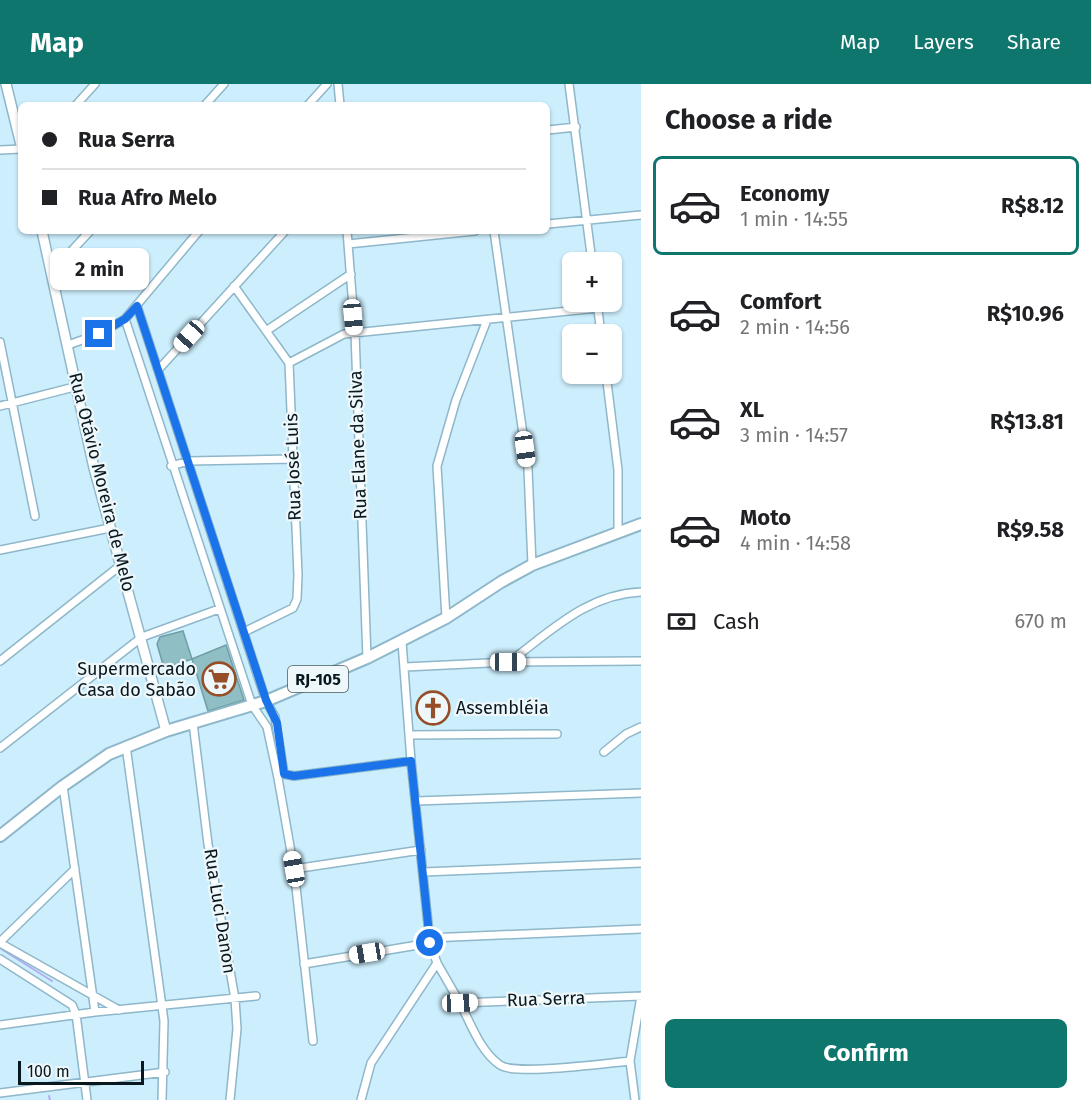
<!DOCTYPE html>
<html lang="en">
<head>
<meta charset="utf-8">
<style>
	body { margin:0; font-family:"Fira Sans",sans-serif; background:#f2f2f2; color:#202124; height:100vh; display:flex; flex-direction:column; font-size:22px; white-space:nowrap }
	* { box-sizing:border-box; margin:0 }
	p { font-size:20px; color:#757577 }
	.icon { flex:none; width:33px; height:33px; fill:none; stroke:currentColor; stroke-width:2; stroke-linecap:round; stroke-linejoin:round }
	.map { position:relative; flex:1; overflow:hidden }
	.drawer { display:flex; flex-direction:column; background:#fff; width:450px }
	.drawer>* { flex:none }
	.top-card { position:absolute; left:18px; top:18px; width:532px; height:132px; border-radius:9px; box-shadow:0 2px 4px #0004; display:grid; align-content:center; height:132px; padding:0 24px; background:#fff }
	.tools { position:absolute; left:562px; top:168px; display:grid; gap:12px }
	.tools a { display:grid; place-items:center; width:60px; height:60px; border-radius:9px; background:#fff; box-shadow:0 2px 4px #0004; font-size:30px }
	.scale { position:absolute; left:18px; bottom:15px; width:126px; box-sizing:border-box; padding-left:6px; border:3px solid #08181e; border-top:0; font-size:16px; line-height:21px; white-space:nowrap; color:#08181e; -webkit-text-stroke:4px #eef7fa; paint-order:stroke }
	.end { position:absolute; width:27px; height:27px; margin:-14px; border:8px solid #1a73e8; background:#fff; box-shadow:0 0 0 3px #fff }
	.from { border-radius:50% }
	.bubble { position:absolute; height:42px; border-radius:9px; background:#fff; box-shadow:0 2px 4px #0004; font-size:20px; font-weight:700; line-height:42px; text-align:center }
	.car { position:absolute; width:18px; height:36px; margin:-18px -9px; border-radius:8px; box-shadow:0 0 4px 2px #0007; background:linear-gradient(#fff 24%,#345 0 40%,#fff 0 76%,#345 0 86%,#fff 0) }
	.top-card b { display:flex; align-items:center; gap:21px; height:57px; font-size:22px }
	.top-card b+b { border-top:2px solid #e0e0e0 }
	.top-card i { width:15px; height:15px; background:#202124 }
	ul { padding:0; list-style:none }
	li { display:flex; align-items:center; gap:18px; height:99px; margin:0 12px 9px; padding:0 12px; border:3px solid transparent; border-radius:9px }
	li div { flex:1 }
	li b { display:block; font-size:22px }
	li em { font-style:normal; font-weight:700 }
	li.selected { border-color:#0f766e }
	li>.icon { width:54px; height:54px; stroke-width:1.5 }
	h2 { padding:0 24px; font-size:27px; line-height:72px }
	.pay { display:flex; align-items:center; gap:15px; height:66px; padding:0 24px; font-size:22px }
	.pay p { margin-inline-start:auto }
	.primary-button { display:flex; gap:12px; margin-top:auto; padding:12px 24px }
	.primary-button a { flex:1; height:69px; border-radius:9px; background:#0f766e; color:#fff; font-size:24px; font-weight:700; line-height:69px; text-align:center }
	header { display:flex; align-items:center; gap:36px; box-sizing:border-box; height:84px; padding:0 30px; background:#0f766e; color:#fff }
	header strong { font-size:28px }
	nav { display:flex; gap:33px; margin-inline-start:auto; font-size:21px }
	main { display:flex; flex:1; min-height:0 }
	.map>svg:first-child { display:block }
</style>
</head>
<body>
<header>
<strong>Map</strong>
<nav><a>Map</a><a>Layers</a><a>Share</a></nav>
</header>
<main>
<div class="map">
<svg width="641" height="1016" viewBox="0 0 641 1016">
	<rect width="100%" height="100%" fill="#cdeefd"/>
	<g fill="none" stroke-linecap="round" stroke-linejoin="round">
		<path stroke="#b3aef3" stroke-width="2" d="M0,864L52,897
			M49,1012L50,1016"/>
	</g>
	<path fill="#8fbec5" stroke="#719fa6" stroke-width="1.5" d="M183,547L192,575L164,584L157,560L160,553Z
		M226,561L244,616L208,627L192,575Z"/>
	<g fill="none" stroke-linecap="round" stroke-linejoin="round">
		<defs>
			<path id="street" d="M338,0L340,21
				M569,0L592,178
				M76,21L95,0
				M205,21L224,0
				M308,21L327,0
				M548,46L576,43
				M0,66L21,65
				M548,140L641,131
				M347,147L355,249L367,574
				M494,147L528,385L532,481
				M348,160L475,147
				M52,188L90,147
				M234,202L289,279L298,491L297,515L293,524L244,548
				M597,218L601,250
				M137,222L266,617L275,633L284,690L294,692L411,677
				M125,235L252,621L267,643L278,694L294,785L313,957
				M266,247L351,190
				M0,258L35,432
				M68,261L99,250L125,235L199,147
				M289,279L344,250L598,224
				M159,285L285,147
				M606,290L618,386V447
				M0,322L78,302
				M171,382L189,377L293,375
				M0,466L110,444
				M446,534L437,382L456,316L487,236
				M402,558L411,677L430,859L437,879L460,919L641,912
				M0,577L121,481
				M509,578C550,548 587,510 641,508
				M405,583L509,578L641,577
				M193,639L208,760L235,915L237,945L230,1016
				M410,651L557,650
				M126,662L164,937L162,1016
				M0,664L142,553L219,525
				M604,668L626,650L641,643
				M63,702L95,928
				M416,717L641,709
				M294,785L421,766
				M423,788L641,779
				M429,854L641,845
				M0,858L75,785
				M0,859L119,926
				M0,875L72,921L76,930L87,1016
				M304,880L430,859
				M460,919C471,940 480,967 500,981C515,992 607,979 630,977
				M0,941L95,928L256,912
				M0,1009L165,988
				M361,1016L371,979L437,879
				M635,1016L630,977L641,912"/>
			<path id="secondary" d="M6,0L21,61
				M42,147L94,384L166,647"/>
			<path id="primary" d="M0,752L63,702L109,670L166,647L266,617L367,574L446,534L501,498L532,481L641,440"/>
		</defs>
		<use href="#street" stroke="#8eb7c9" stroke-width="10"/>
		<use href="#secondary" stroke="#8eb7c9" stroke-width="12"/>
		<use href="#primary" stroke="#8eb7c9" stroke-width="14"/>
		<use href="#street" stroke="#fff" stroke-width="7"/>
		<use href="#secondary" stroke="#fff" stroke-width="9"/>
		<use href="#primary" stroke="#fff" stroke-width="10"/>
	</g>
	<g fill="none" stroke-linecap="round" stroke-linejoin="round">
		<path stroke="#1a73e8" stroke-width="8" d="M99,250L125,235L137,222L266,616L277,639L284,690L294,692L411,677L430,859"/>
	</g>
	<defs>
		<symbol id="supermarket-ring" viewBox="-11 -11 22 22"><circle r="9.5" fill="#eef7fa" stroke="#954e28" stroke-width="1.5"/><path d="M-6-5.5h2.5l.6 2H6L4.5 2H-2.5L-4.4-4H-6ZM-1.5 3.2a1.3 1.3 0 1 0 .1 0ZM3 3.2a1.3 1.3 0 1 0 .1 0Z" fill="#954e28"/></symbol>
		<symbol id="church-ring" viewBox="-11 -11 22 22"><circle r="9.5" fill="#eef7fa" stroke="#954e28" stroke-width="1.5"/><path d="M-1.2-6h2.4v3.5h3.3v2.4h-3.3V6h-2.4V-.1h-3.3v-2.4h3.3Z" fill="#954e28"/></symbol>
	</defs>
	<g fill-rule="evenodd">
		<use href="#supermarket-ring" x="200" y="576" width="38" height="38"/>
		<use href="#church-ring" x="414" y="605" width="38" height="38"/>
	</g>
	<g text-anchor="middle" stroke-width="4.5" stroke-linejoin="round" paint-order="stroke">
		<rect fill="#eef7fa" stroke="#4d5b60" stroke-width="1.5" x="288" y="582" width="60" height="26" rx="4.5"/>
		<g font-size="16" font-weight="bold" fill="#08181e">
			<text x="318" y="601">RJ-105</text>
		</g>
		<g font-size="18" fill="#08181e" stroke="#eef7fa">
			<text transform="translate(358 361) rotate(-92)" y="6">Rua Elane da Silva</text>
			<text transform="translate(293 383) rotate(-92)" y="6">Rua José Luis</text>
			<text transform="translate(102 398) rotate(76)" y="6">Rua Otávio Moreira de Melo</text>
			<text transform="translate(220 827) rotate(81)" y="6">Rua Luci Danon</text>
			<text transform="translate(546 915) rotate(-2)" y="6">Rua Serra</text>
		</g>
		<g font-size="18" fill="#08181e" stroke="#eef7fa" text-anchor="end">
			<text x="196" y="591">Supermercado<tspan x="196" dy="21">Casa do Sabão</tspan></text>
			<text x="456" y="630" text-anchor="start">Assembléia</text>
		</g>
	</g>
</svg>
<div class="tools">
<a>+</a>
<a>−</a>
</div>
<div class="scale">100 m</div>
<i class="end from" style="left:430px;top:859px"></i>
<i class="end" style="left:99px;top:250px"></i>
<div class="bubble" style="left:50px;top:164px;width:99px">2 min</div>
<i class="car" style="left:353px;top:233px;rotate:175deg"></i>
<i class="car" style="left:189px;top:252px;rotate:222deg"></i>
<i class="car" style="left:525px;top:365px;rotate:172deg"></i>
<i class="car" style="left:508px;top:578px;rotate:90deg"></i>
<i class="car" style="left:294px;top:785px;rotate:350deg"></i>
<i class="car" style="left:367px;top:869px;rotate:261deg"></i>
<i class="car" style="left:460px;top:919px;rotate:88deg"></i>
<div class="top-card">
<b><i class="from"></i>Rua Serra</b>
<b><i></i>Rua Afro Melo</b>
</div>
</div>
<section class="drawer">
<h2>Choose a ride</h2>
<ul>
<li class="selected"><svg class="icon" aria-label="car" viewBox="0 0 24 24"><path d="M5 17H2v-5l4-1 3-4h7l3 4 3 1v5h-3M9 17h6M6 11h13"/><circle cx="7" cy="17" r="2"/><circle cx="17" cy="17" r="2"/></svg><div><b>Economy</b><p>1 min · 14:55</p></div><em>R$8.12</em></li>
<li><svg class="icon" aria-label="car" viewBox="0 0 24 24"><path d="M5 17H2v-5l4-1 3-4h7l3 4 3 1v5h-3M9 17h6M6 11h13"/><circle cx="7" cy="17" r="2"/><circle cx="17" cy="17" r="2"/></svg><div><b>Comfort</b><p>2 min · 14:56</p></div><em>R$10.96</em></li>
<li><svg class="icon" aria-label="car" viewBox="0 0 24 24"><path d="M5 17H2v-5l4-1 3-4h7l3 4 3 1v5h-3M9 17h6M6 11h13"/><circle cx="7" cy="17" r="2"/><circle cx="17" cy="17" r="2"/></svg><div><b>XL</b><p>3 min · 14:57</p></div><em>R$13.81</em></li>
<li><svg class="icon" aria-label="car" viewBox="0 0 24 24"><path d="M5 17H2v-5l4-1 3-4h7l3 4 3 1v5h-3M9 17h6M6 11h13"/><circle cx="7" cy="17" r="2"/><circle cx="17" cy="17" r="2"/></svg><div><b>Moto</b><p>4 min · 14:58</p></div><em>R$9.58</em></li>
</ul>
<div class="pay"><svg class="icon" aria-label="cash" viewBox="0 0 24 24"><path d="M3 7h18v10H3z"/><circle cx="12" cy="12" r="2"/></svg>Cash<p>670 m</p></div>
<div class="primary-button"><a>Confirm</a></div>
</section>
</main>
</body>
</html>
